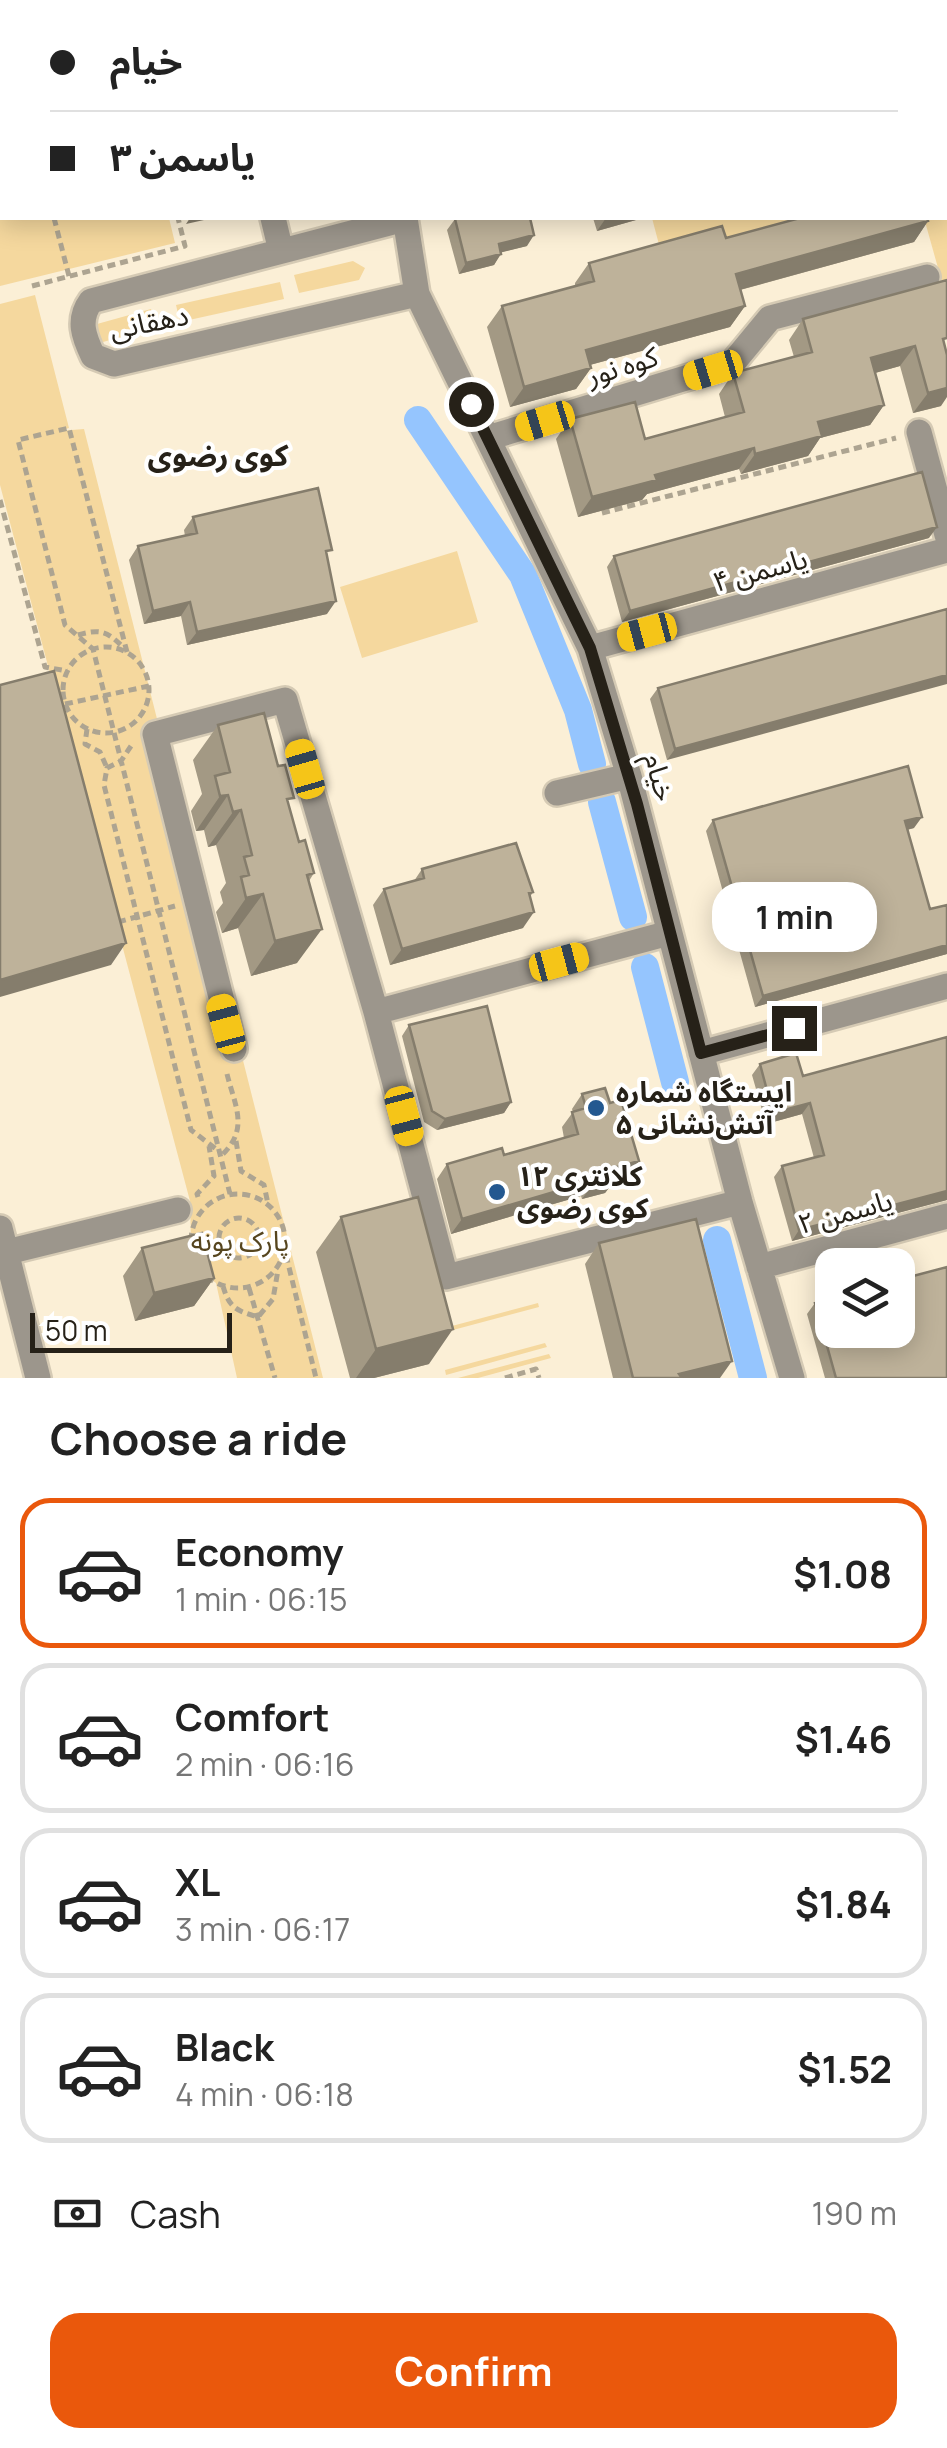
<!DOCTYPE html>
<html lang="en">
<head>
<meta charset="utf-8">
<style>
	body { margin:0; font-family:Manrope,"Noto Sans Arabic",sans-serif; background:#f6f6f6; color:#222; height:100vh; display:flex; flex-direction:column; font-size:38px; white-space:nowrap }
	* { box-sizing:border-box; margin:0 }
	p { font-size:32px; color:#767676 }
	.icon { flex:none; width:55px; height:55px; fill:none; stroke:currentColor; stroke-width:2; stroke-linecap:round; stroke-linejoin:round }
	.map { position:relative; height:1378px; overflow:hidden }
	.panel { display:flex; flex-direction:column; background:#fff; flex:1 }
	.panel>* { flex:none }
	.top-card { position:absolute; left:0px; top:0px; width:948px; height:220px; box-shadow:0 5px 25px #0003; display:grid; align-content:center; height:220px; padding:0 50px; background:#fff }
	.buttons { position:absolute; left:815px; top:1248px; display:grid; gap:20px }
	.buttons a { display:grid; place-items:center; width:100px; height:100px; border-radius:20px; background:#fff; box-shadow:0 5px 25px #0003; font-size:50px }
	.scale { position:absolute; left:30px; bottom:25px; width:202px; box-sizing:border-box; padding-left:10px; border:5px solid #262118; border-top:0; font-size:28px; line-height:35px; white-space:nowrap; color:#262118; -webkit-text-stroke:8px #fff; paint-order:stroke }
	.end { position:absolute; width:45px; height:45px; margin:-22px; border:12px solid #262118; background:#fff; box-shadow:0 0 0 5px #fff }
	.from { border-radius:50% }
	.bubble { position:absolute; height:70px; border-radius:30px; background:#fff; box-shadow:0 5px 25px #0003; font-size:32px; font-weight:700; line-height:70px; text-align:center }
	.car { position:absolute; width:30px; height:60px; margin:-30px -15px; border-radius:12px; box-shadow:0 0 8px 2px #0007; background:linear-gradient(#f5c518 24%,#345 0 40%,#f5c518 0 76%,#345 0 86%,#f5c518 0) }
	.top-card b { display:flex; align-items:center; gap:35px; height:95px; font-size:38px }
	.top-card b+b { border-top:2px solid #e0e0e0 }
	.top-card i { width:25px; height:25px; background:#222 }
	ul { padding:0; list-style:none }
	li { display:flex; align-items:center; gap:30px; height:150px; margin:0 20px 15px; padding:0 30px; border:5px solid #e0e0e0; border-radius:30px }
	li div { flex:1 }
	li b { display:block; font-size:38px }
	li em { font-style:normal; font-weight:700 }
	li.active { border-color:#ea580c }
	li>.icon { width:90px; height:90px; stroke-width:1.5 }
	h2 { padding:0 50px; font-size:45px; line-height:120px }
	.pay { display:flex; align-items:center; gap:25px; height:110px; padding:0 50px; font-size:38px }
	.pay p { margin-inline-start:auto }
	.action { display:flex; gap:20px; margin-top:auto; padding:20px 50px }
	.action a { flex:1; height:115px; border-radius:30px; background:#ea580c; color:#fff; font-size:40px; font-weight:700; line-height:115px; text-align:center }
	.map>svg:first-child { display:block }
</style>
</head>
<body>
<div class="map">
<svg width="947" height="1378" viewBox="0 0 947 1378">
	<rect width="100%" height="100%" fill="#fbefd6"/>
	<path fill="#f5d89e" d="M0,0L114,2H2V218H169L175,243L0,286Z
		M945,114L947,121V300L924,218H945Z
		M652,218H803L662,256Z
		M353,261L365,268L359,280L299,293L294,275Z
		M280,282L284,299L180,322L176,305Z
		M35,295L69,428L59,431L84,429L323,1378H237L216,1283L203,1273L191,1244L190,1201L0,485V304Z
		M151,309L156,327L103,342L96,335L97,324Z
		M457,551L478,622L362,658L340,587Z
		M538,1303L539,1307L438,1334L437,1330Z
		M545,1343L547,1347L446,1375L445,1370Z
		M549,1354L551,1358L478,1378H458Z"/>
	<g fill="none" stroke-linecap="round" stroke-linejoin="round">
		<path stroke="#95c5fe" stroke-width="28" d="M391,2V0
			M418,420L523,575L578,710L592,764
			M602,802L633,917
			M645,967L675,1082
			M717,1240L753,1378"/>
		<defs>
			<path id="minor" d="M654,0L655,2
				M928,0V2
				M435,2L436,0
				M945,22L947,21
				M945,60L947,59
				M273,218L281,251
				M405,218L417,294L590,648L629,776L740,1202L792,1378
				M405,219L91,301C77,320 84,337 93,356L114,364L417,294
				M919,432L947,535
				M488,438L732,364L770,318L927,277
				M590,648L947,550
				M557,793L629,776
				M376,1012L669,933
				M234,1049L155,734L285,700L376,1012L446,1277L740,1202
				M701,1053L947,986
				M0,1228L38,1378
				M7,1252L178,1210
				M759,1267L947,1216"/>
		</defs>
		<use href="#minor" stroke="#d5cab4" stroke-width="30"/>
		<path stroke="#ada491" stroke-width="5" stroke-dasharray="8 5" stroke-linecap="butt" d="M127,0L128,2
			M611,0L612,2
			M0,12L2,22
			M0,36L2,35
			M0,80L2,77
			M0,108L2,112
			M0,126L2,121
			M0,148H2
			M945,172L947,179
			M54,218L69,276
			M32,286L185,246L178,218
			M0,500L45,667L67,671
			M602,513L896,438
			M78,635C102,628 108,632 125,649
			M63 690a43 43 0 1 1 86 0a43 43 0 1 1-86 0Z
			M127,652L69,428L18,440L65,625L93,649L230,1194
			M65,704L149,686
			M87,729L85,744L100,752L107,768
			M131,746L121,761L107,768L104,785L191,1130L220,1152
			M118,922L175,906
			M236,1141L241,1171L264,1185L268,1204
			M223,1154C249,1128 235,1106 227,1074
			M191 1241a47 47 0 1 1 94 0a47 47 0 1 1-94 0Z
			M198,1197L197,1194L214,1176L209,1146
			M219 1238a20 20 0 1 1 40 0a20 20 0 1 1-40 0Z
			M286,1255L316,1378
			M223,1286C229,1308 237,1311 258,1317L273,1299L278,1270
			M249,1288L275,1378
			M505,1378L536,1369L539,1378"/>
		<use href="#minor" stroke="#9c968c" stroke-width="25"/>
	</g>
	<path fill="#a39984" d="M240,0H363L362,2H240Z
		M675,0H916L914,2H674Z
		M593,218H643L597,231Z
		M455,219L527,246L501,252L494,265L459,274L447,230Z
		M928,221L914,242L740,290L745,306L730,327L590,365L591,368L576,389L510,407L487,327L502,306L575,286V283L589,263L726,238Z
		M947,280L941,406L913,413L900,366L875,373L884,405L870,425L820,438L808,456L741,474L739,469L647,494L642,500L578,517L556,439L570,419L645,439L725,417L719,394L733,373L794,357L789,340L803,319Z
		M193,517L327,557V614L187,645L181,616L144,624L129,560L138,546L185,536L184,530Z
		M929,538L622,622L607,567L614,556Z
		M947,609L667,760L650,699L658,688Z
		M218,725L288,805L299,842L314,873L309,881L297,963L251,976L238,928L222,933L216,912L223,903L220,892L226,883L216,845L208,847L204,830L196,831L191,811L202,794L193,760Z
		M713,820L914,828L907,830L930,909L947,905V954L755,1007L706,831Z
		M422,869L533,892L530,897L523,928L390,965L373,905L384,889L414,881Z
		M409,1025L511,1102L504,1113L437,1130L424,1122L402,1036Z
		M947,1037V1200L792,1241L774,1177L782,1166L814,1158L802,1114L766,1124L752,1075L760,1064L803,1076Z
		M582,1094L610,1103L639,1161L628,1176L615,1180L605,1193L582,1199L581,1196L451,1234L437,1179L447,1164L504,1155L564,1138L562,1127L573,1112L572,1109Z
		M341,1217L429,1364L374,1378H350L316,1252Z
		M599,1243L720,1378H613L585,1264Z
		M142,1248L214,1278L194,1306L135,1321L123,1276Z
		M815,1303L947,1378H825L807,1314Z"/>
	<path fill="#857d6c" d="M538,0H584L574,2H532Z
		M829,0H916L914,2H820Z
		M190,218H213L186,224Z
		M606,218H643L597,231Z
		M928,221L914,242L721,295L736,274Z
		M534,235L527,246L491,255L499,244Z
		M501,254L494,265L459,274L466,263Z
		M745,306L730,327L571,370L586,350Z
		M915,346L900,366L857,378L871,358Z
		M591,368L576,389L510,407L524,387Z
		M947,388V397L941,406L913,413L928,393Z
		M884,405L870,425L820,438L808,456L741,474L755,454L818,422Z
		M754,448L739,469L647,494L642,500L578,517L592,497L655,475Z
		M937,527L929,538L622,622L630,611Z
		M336,601L327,614L187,645L197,632Z
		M190,602L181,616L144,624L153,611Z
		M947,675V684L667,760L675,749Z
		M228,795L204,830L196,831L220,796Z
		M241,810L216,845L208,847L233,812Z
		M922,817L914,828L897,832L905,821Z
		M263,894L238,928L222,933L246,898Z
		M534,912L523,928L390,965L402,949Z
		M322,929L297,963L251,976L275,941Z
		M126,943L111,965L0,997V980Z
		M947,945V954L755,1007L763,996Z
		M511,1102L504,1113L437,1130L445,1119Z
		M810,1103L802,1114L766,1124L773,1113Z
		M639,1161L628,1176L615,1180L605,1193L582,1199L593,1184L613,1168Z
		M591,1181L581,1196L451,1234L462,1219Z
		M947,1191V1200L792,1241L799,1230Z
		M214,1278L194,1306L135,1321L154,1293Z
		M453,1329L429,1364L374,1378H356L376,1349Z
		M732,1361L720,1378H676L679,1374Z"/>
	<path fill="#beb29a" stroke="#857d6c" stroke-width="2.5" d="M168,0H198L199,2H158Z
		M255,0H363L362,2H256Z
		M495,0H538L533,2H496Z
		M701,0H829L820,2H702Z
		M459,218H530L534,235L499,244L501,254L466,263L455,219Z
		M800,218H927L928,221L736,274L745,306L586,350L591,368L524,387L502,306L594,281L589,263L722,226L726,238Z
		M947,280V338L943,339L947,355V388L928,393L915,346L871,358L884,405L818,422L822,436L755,454L754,448L655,475L657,480L592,497L570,419L635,402L645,439L744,412L733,373L812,352L803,319Z
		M922,472L937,527L630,611L614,556Z
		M318,488L332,550L326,551L336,601L197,632L190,602L153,611L138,546L197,533L193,517Z
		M947,609V675L675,749L658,688Z
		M54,671L126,943L0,980V685Z
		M264,713L278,766L285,765L294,798L287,799L299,842L305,840L314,873L307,875L322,929L275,941L263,894L246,898L241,877L249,875L244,857L252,855L241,810L233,812L228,795L220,796L215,776L230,772L218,725Z
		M908,766L922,817L905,821L930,909L947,905V945L763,996L713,820Z
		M516,843L533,892L529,893L534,912L402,949L384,889L424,878L422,869Z
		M487,1006L511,1102L445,1119L432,1111L409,1025Z
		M947,1037V1191L799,1230L782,1166L824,1155L810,1103L773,1113L760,1064L796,1053L803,1076Z
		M605,1088L610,1103L621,1100L639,1161L613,1168L616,1178L593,1184L591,1181L462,1219L447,1164L502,1148L504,1155L578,1134L572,1112L586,1108L582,1094Z
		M418,1197L453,1329L376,1349L341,1217Z
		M696,1219L732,1361L679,1374L682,1378H633L599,1243Z
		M202,1233L214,1278L154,1293L142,1248Z
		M947,1267V1378H836L815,1303L832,1298V1330H898V1280Z"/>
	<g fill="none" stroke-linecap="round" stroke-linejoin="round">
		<path stroke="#262118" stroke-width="12" d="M471,404L590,648L637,804L701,1053L794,1028"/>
	</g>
	<g fill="#235890" stroke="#fff" stroke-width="4">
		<circle cx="596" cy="1108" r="10"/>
		<circle cx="497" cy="1192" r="10"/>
	</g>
	<g text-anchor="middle" stroke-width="8" stroke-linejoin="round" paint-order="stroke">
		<g font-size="28" fill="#262118" stroke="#fff">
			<text transform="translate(149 322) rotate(-11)" y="10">دهقانی</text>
			<text transform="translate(622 366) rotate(-17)" y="10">کوه نور</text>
			<text transform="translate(760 570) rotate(-15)" y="10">یاسمن ۴</text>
			<text transform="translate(660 777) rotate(74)" y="10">خیام</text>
			<text transform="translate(845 1212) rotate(-15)" y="10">یاسمن ۲</text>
		</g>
		<g font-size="28" font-weight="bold" fill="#262118" stroke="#fff" text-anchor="start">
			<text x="616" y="1102">ایستگاه شماره<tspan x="616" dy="32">۵ آتش‌نشانی</tspan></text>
			<text x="517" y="1186">کلانتری ۱۲<tspan x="517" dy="32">کوی رضوی</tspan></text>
		</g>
		<g font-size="28" fill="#56451e" stroke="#fff">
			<text x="240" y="1251">پارک پونه</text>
		</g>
		<g font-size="30" font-weight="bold" fill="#262118" stroke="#fff">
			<text x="218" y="466">کوی رضوی</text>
		</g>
	</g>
</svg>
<div class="buttons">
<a><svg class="icon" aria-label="layers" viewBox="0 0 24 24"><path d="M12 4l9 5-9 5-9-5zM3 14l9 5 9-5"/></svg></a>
</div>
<div class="scale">50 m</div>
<i class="end from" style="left:471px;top:404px"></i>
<i class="end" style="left:794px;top:1028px"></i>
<div class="bubble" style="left:712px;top:882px;width:165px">1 min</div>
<i class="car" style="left:713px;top:370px;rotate:253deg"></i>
<i class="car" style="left:545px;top:421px;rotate:253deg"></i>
<i class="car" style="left:647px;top:632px;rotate:255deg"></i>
<i class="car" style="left:305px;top:769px;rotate:344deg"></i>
<i class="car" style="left:559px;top:962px;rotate:75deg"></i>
<i class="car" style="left:226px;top:1024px;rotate:345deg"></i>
<i class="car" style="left:404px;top:1116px;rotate:165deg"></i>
<div class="top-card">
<b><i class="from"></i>خیام</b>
<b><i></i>یاسمن ۳</b>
</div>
</div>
<section class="panel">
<h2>Choose a ride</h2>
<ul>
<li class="active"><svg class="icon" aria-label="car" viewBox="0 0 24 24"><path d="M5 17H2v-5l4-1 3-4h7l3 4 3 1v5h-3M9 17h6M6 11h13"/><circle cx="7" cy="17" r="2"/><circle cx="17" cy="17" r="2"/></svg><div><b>Economy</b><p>1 min · 06:15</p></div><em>$1.08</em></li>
<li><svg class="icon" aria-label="car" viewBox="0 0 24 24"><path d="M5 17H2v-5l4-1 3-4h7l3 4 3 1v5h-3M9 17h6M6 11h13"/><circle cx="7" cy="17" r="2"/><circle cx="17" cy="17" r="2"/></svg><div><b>Comfort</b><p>2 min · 06:16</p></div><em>$1.46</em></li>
<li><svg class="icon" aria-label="car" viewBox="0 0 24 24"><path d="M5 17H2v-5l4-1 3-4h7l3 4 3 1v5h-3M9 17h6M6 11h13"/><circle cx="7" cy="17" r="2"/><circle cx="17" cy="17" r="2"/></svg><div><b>XL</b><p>3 min · 06:17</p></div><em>$1.84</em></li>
<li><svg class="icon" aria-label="car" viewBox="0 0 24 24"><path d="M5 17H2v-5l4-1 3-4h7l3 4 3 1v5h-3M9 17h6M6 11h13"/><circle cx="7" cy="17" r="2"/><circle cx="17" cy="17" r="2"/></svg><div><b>Black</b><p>4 min · 06:18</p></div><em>$1.52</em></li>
</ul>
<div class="pay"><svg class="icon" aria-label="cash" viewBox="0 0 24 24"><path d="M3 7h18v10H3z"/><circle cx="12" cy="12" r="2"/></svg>Cash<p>190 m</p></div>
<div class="action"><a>Confirm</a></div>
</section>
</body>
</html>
